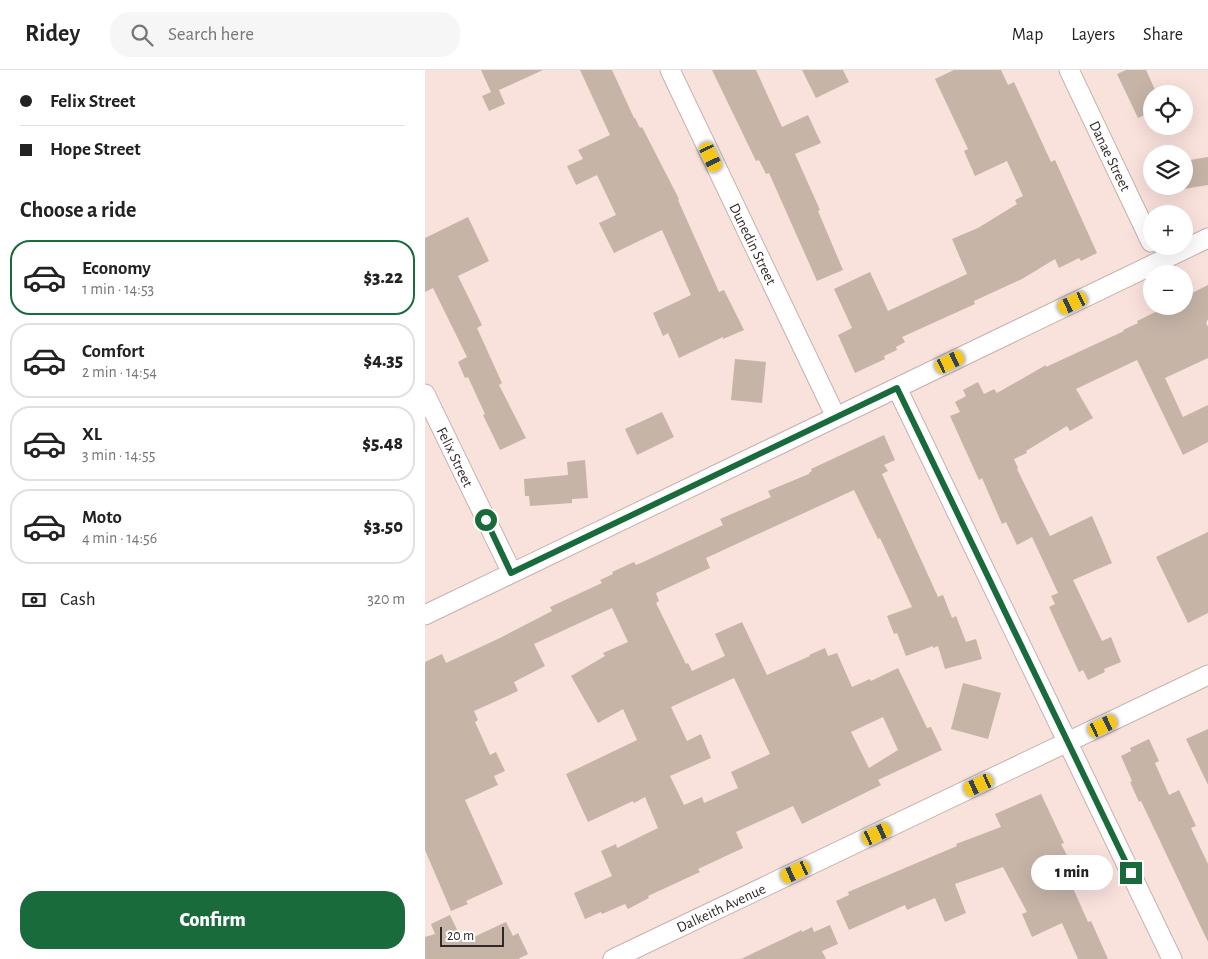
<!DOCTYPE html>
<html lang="en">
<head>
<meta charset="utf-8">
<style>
	body { margin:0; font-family:"Alegreya Sans",sans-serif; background:#f6f6f6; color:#222; height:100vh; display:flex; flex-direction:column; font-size:19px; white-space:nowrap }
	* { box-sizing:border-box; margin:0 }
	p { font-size:16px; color:#767676 }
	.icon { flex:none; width:28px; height:28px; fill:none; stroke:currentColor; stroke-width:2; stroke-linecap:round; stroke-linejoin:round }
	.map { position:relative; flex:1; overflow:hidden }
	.drawer { display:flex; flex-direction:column; background:#fff; width:425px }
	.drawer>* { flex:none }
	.guide { display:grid; align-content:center; height:110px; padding:0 20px; background:#fff }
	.fabs { position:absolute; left:718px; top:15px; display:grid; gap:10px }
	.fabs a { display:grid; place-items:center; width:50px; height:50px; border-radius:50%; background:#fff; box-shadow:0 5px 20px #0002; font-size:25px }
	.scale { position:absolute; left:15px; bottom:12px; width:64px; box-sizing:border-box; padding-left:5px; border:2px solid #322927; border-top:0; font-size:14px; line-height:18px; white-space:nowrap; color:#322927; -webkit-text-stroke:4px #fff; paint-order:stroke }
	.end { position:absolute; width:22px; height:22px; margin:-11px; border:6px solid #196b3c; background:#fff; box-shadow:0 0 0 2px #fff }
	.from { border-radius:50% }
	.bubble { position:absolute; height:35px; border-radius:18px; background:#fff; box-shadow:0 5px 20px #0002; font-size:16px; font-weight:800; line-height:35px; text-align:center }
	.car { position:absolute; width:15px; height:30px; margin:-15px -8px; border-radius:6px; box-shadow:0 0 4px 1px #0007; background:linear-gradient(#f5c518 24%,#345 0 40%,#f5c518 0 76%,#345 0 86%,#f5c518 0) }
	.guide b { display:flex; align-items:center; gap:18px; height:48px; font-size:19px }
	.guide b+b { border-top:1px solid #e0e0e0 }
	.guide i { width:12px; height:12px; background:#222 }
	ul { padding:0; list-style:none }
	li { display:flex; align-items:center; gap:15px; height:75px; margin:0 10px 8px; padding:0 10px; border:2px solid #e0e0e0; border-radius:20px }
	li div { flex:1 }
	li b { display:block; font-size:19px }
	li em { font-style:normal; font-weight:800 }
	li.on { border-color:#196b3c }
	li>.icon { width:45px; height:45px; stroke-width:1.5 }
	h2 { padding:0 20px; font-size:22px; line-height:60px }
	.pay { display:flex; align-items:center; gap:12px; height:55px; padding:0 20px; font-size:19px }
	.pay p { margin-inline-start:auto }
	.cta { display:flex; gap:10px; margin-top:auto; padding:10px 20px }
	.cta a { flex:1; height:58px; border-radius:20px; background:#196b3c; color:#fff; font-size:20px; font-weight:800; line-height:58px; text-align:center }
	header { display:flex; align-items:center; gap:30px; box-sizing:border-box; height:70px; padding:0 25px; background:#fff; border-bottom:1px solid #e0e0e0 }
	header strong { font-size:24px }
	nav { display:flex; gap:28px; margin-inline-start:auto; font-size:18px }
	.search { width:350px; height:45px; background:#f6f6f6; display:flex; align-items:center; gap:12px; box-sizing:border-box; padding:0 18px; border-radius:20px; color:#767676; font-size:19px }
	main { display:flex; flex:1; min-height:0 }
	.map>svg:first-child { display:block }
</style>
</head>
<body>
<header>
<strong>Ridey</strong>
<div class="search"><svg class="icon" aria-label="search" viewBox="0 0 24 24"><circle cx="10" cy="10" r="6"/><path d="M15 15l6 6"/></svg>Search here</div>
<nav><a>Map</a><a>Layers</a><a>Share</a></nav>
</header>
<main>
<section class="drawer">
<div class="guide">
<b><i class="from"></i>Felix Street</b>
<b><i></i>Hope Street</b>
</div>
<h2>Choose a ride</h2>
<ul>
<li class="on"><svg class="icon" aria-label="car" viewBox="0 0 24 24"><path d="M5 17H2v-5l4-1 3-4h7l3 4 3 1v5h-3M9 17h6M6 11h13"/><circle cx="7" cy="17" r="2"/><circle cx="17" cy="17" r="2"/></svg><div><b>Economy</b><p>1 min · 14:53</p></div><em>$3.22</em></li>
<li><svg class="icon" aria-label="car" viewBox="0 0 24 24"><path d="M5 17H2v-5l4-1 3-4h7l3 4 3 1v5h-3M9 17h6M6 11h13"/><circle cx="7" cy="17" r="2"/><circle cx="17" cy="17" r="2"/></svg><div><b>Comfort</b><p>2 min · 14:54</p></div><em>$4.35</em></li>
<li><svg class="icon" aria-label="car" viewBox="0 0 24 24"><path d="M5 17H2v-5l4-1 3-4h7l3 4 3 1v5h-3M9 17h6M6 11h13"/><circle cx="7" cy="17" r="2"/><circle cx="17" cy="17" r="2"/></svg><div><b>XL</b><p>3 min · 14:55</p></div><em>$5.48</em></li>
<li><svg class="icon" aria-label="car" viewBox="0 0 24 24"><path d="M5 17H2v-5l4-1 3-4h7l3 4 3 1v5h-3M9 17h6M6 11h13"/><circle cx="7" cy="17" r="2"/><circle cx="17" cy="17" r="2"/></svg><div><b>Moto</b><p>4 min · 14:56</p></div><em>$3.50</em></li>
</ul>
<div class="pay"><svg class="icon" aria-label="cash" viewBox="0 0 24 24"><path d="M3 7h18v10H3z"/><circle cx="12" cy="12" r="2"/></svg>Cash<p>320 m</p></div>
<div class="cta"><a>Confirm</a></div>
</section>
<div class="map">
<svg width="783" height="889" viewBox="0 0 783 889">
	<rect width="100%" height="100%" fill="#f9e1dc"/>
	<path fill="#c6b4a7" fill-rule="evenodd" d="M56,0H118L74,20L80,34L64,41L57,26L66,22Z
		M155,0H187L209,48H210L215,58L217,57L254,129L253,130L294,222L299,220L319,260L298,269V267L254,288L243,263L238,266L228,243L266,225L237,160L189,183L174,153L191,145L172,105L151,115L142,96L158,89L153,80L185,65Z
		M287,0H331L357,57L383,45L396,73L370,84L395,140L393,141L418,200L392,211L344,103L341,104L334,90L331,91Z
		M377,0H418L424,12L391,28Z
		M529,0H576L583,15L589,12L626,92L630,90L672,183L656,191L654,188L634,198L630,189L597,209L549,231L550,234L477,267L480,272L471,277L472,280L459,286L460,289L430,303L413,265L427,258L409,219L445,202L463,241L542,204L527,169L553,158L592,134L590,130L598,126L582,91L550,106L539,81L543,79L510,9Z
		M701,0H721L732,24H726V42L713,48L692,4Z
		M783,87V115L759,119V91Z
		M43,147L64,191L33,206L57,255L52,258L77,313L74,315L101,368L75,380L58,345L60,344L43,307L40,308L33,292L42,287L8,218L0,222V168Z
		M783,215V249L781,253L783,257V288L740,308L758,347L783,335V372L758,385L712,290L651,319L668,348L645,361L642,356L601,381L602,383L589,389L593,398L592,399L625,466L667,446L687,493L648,510L677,571L686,567L696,592L679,599L680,602L663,610L658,600L654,602L624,537L630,534L626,526L633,523L607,467L592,475L581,452L577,454L557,408L554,410L525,346L535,342L530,332L541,326L538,320L553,312L559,324L569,319L572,323L621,295V297L699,261L698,260L713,253L712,251L743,236H759V227Z
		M310,289L341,292L337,333L306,330Z
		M237,342L249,367L212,385L200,359Z
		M459,365L470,390L459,395L463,401L457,404L513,527L518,525L527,548L531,546L541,572L551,569L557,589L520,599L513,576L508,578V576L481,586L472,563L469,564L462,546L487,537L455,468L453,469L429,420L281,488L285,498L231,523L234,531L231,533L261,594L263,593L267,601L300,586L290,564L317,552L342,605L385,586L384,585L400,578L403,586L412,583L427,617L445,609L446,611L473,598L502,658L506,657L517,680L453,710L456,715L377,754L368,736L311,762L318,778L273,799L275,802L223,826L224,828L203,839L200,834L177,844L176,842L160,849L149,823L187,806L176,781L191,774L192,778L233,758L220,727L209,733L208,731L163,752L141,704L212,670L198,639L173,653L146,606L180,586L178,583L203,572L187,538L109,574L120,596L89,612L93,621L49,641L53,650L50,652L65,685L71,682L80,701L69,706L73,715L40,730L78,814L41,831L43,834L26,841L0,780V592L17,584L21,593L75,568L127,541L125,537L177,513L175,510L188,504L187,502L209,492L211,495L216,493L298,455L295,449L346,427L343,421L384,404V403L387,401L386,399ZM309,608L345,684L306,702L313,718L279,733L277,727L259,735L245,706L286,688L276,664L262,671L246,637ZM458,647L473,680L444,698L426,662Z
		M160,390L163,428L147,429V433L105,436L104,426H100L99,409L143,405L142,392Z
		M783,462V543L763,553L731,487Z
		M538,613L576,623L563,669L526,659Z
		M783,659V715L761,669Z
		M724,669L734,691L730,693L744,725L754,720L771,756L766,758L783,794V872L716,731L714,732L705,712L707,711L696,686L706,681L705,678Z
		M616,724L639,773L636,774L656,812L647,816L663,852L666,851L683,889H653L637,853L607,867L597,844L602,842L578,797L530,814L541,843L520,852L510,828L482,840L480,835L424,860L411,831L424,825L423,822L532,776L531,774L576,757L570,744Z
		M25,845L38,872L81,852L88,866L93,863L103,884L93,889H0V867L10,864L6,854Z
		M405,855L413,874L397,881L401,889H316L377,860V862L387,857L389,862Z"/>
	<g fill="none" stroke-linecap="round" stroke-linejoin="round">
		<defs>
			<path id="street" d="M245,0L411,347
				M644,0L726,172
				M472,318L747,889
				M0,324L87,503
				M0,545L783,168
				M188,889L783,605"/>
		</defs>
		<use href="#street" stroke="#c8b1ac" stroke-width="21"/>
		<use href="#street" stroke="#fff" stroke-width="19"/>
	</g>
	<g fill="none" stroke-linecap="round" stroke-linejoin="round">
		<path stroke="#196b3c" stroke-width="6" d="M61,450L86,503L472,318L706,803"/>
	</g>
	<g text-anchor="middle" stroke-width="4.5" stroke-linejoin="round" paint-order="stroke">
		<g font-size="15" fill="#322927" stroke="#fff">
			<text transform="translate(685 86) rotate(64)" y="5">Danae Street</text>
			<text transform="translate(328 174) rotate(64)" y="5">Dunedin Street</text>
			<text transform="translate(30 387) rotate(64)" y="5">Felix Street</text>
			<text transform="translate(296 838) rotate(-25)" y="5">Dalkeith Avenue</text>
		</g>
	</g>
</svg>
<div class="fabs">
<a><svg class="icon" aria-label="locate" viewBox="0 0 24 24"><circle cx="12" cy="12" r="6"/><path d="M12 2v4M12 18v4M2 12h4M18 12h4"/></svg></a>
<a><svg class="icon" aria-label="layers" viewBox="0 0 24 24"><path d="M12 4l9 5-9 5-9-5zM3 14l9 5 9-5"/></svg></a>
<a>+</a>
<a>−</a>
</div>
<div class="scale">20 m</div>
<i class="end from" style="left:61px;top:450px"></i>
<i class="end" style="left:706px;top:803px"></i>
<div class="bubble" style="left:606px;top:785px;width:82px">1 min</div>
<i class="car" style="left:286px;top:87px;rotate:155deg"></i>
<i class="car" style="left:648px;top:233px;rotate:244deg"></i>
<i class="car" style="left:525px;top:292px;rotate:64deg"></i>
<i class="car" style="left:678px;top:656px;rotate:64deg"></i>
<i class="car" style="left:554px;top:715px;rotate:245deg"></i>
<i class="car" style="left:452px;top:764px;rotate:65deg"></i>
<i class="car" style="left:371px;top:802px;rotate:245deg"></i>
</div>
</main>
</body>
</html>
